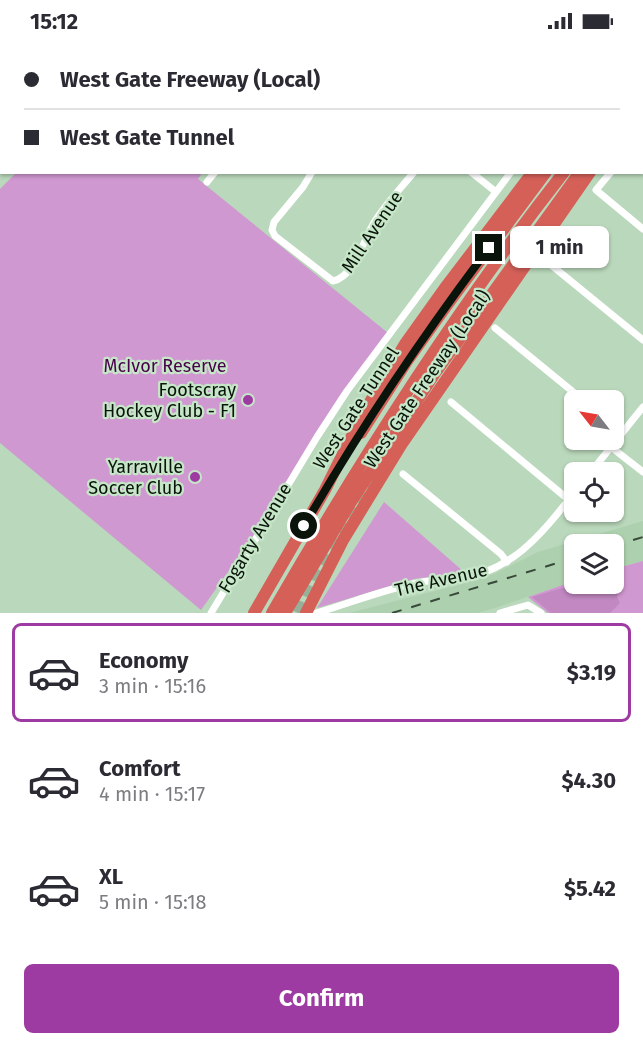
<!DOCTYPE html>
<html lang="en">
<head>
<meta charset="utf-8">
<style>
	body { margin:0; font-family:"Fira Sans",sans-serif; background:#f2f2f3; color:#2b2b33; height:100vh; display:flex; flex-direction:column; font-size:22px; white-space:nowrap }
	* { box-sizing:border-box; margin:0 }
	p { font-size:20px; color:#7c7c81 }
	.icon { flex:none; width:33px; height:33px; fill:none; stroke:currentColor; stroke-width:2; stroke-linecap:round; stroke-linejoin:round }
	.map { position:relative; height:571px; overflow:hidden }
	.drawer { display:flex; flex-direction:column; background:#fff; flex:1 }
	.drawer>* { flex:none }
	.banner { position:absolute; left:0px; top:0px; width:644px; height:132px; box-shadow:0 2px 4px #0004; display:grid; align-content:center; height:132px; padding:0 24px; background:#fff }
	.needle { width:39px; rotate:301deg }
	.buttons { position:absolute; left:564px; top:348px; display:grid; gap:12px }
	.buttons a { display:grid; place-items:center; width:60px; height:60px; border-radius:9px; background:#fff; box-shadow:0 2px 4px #0004; font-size:30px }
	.end { position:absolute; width:27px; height:27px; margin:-14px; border:8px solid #0a140a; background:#fff; box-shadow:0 0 0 3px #fff }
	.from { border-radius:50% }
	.bubble { position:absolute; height:42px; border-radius:9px; background:#fff; box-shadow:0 2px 4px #0004; font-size:20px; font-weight:700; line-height:42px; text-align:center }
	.banner b { display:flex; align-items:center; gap:21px; height:57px; font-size:22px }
	.banner b+b { border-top:2px solid #e1e1e2 }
	.banner i { width:15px; height:15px; background:#2b2b33 }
	ul { padding:10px 0 0; list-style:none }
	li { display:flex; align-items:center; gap:18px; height:99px; margin:0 12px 9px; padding:0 12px; border:3px solid transparent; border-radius:9px }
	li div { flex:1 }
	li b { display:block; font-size:22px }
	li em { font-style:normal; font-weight:700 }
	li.active { border-color:#9d3ba2 }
	li>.icon { width:54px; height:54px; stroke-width:1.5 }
	.action { display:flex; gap:12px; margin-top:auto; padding:12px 24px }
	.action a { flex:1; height:69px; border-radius:9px; background:#9d3ba2; color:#fff; font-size:24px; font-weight:700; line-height:69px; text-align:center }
	.status { display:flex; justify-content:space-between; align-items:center; height:42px; padding:0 30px; background:#fff; direction:ltr }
	.status svg { height:16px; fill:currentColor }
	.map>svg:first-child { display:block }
</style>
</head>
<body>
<div class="status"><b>15:12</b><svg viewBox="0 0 49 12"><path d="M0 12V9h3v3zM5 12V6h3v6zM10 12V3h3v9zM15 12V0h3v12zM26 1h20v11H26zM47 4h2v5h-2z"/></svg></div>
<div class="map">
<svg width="643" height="571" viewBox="0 0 643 571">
	<rect width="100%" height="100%" fill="#bad8bb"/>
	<path fill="#add1ae" d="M643,479V519L614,527V502H574V539L498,565L478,571H349L474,539L494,532L538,510Z"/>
	<path fill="#d098d1" d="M16,131H202L198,137L388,291L274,465L201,568L0,401V147Z
		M384,460L464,530L414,537L317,566Z
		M643,519V571H548L528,555L574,539V542H614V527Z"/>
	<path fill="#c188c2" d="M620,527L617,546L619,549L617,555L620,561L610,571H551L532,555L575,542H614V529Z"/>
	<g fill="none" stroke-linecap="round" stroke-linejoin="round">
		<path stroke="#97b198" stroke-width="12" stroke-dasharray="12 6" stroke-linecap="butt" d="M298,571L314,536L369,442"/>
		<path stroke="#fff" stroke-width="7" d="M310,0L312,2
			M450,0L452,2
			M590,0L592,2
			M65,2L66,0
			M321,2L322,0
			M609,2L610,0
			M0,81L2,79
			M642,92L643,91
			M312,130L303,145L274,180L272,188L275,194L333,239C355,235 364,195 375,179C386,162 401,146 414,130
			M471,130L496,150
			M611,130L596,148L643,187
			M207,140L215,130
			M545,218L643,298
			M495,286L583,358
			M451,360L569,458
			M614,384L622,391
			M611,405L643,430
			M591,430L643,365
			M403,432L501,512L507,520
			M211,571L317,395L347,349L511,130
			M316,571C351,561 387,546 422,540C433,538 444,539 455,538C513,529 540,494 574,451
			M500,571L528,563L541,571"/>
		<path stroke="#d46058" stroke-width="12" d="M635,2L637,0
			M642,12L643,10
			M642,34L643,33
			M642,55L643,53
			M642,77L643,76
			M361,391L407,319L447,263L546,130
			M254,571L325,448L364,370L405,302L445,246L533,130
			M272,571C360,418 455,269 564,130
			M285,571L351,460L435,331L580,130
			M306,571L343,498L401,403L590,130"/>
		<path stroke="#384839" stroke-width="2" stroke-dasharray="10 10" stroke-linecap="butt" d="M614,504L643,495
			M392,571L574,516"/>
	</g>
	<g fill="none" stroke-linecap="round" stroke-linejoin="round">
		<path stroke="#0a140a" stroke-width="8" d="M304,484C360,387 422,295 489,206"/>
	</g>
	<g fill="#9d3ba2" stroke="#c6e6c8" stroke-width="2">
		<circle cx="248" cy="358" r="6"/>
		<circle cx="195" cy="435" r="6"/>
	</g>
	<g text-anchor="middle" stroke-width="4.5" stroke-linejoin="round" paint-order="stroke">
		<g font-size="18" fill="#0a140a" stroke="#c6e6c8">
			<text transform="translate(372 190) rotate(-56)" y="6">Mill Avenue</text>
			<text transform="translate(427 337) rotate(-56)" y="6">West Gate Freeway (Local)</text>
			<text transform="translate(356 366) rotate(-57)" y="6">West Gate Tunnel</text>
			<text transform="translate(255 496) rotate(-59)" y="6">Fogarty Avenue</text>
			<text transform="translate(441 538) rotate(-13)" y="6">The Avenue</text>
		</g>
		<g font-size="18" fill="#48004b" stroke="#c6e6c8">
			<text x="165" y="330">McIvor Reserve</text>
		</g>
		<g font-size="18" fill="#0a140a" stroke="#c6e6c8" text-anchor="end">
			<text x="236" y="354">Footscray<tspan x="236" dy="21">Hockey Club - F1</tspan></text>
			<text x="183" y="431">Yarraville<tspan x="183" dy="21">Soccer Club</tspan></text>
		</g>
	</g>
</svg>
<div class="buttons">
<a><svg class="needle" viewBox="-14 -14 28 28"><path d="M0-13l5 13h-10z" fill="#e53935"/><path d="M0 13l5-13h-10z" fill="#7c7c81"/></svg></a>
<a><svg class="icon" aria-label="locate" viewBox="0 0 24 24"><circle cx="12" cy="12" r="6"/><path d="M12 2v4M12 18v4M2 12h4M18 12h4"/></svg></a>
<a><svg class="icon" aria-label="layers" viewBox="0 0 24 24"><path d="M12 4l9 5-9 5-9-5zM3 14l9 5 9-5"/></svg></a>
</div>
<i class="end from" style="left:304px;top:484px"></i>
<i class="end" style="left:489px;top:206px"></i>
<div class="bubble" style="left:510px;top:184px;width:99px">1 min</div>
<div class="banner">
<b><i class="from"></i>West Gate Freeway (Local)</b>
<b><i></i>West Gate Tunnel</b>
</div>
</div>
<section class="drawer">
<ul>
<li class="active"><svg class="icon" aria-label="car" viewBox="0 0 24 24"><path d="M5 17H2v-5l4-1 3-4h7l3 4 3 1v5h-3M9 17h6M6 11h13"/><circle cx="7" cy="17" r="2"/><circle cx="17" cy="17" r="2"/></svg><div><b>Economy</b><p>3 min · 15:16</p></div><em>$3.19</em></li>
<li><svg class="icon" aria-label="car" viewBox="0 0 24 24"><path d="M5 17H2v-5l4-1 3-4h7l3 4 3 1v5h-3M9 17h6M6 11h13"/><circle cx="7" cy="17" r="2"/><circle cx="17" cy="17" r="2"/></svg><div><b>Comfort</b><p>4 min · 15:17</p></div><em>$4.30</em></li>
<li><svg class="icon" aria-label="car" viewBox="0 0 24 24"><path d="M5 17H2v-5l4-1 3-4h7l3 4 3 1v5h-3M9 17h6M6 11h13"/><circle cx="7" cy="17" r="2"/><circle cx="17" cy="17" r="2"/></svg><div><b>XL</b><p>5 min · 15:18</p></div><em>$5.42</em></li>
</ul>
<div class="action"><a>Confirm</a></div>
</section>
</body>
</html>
